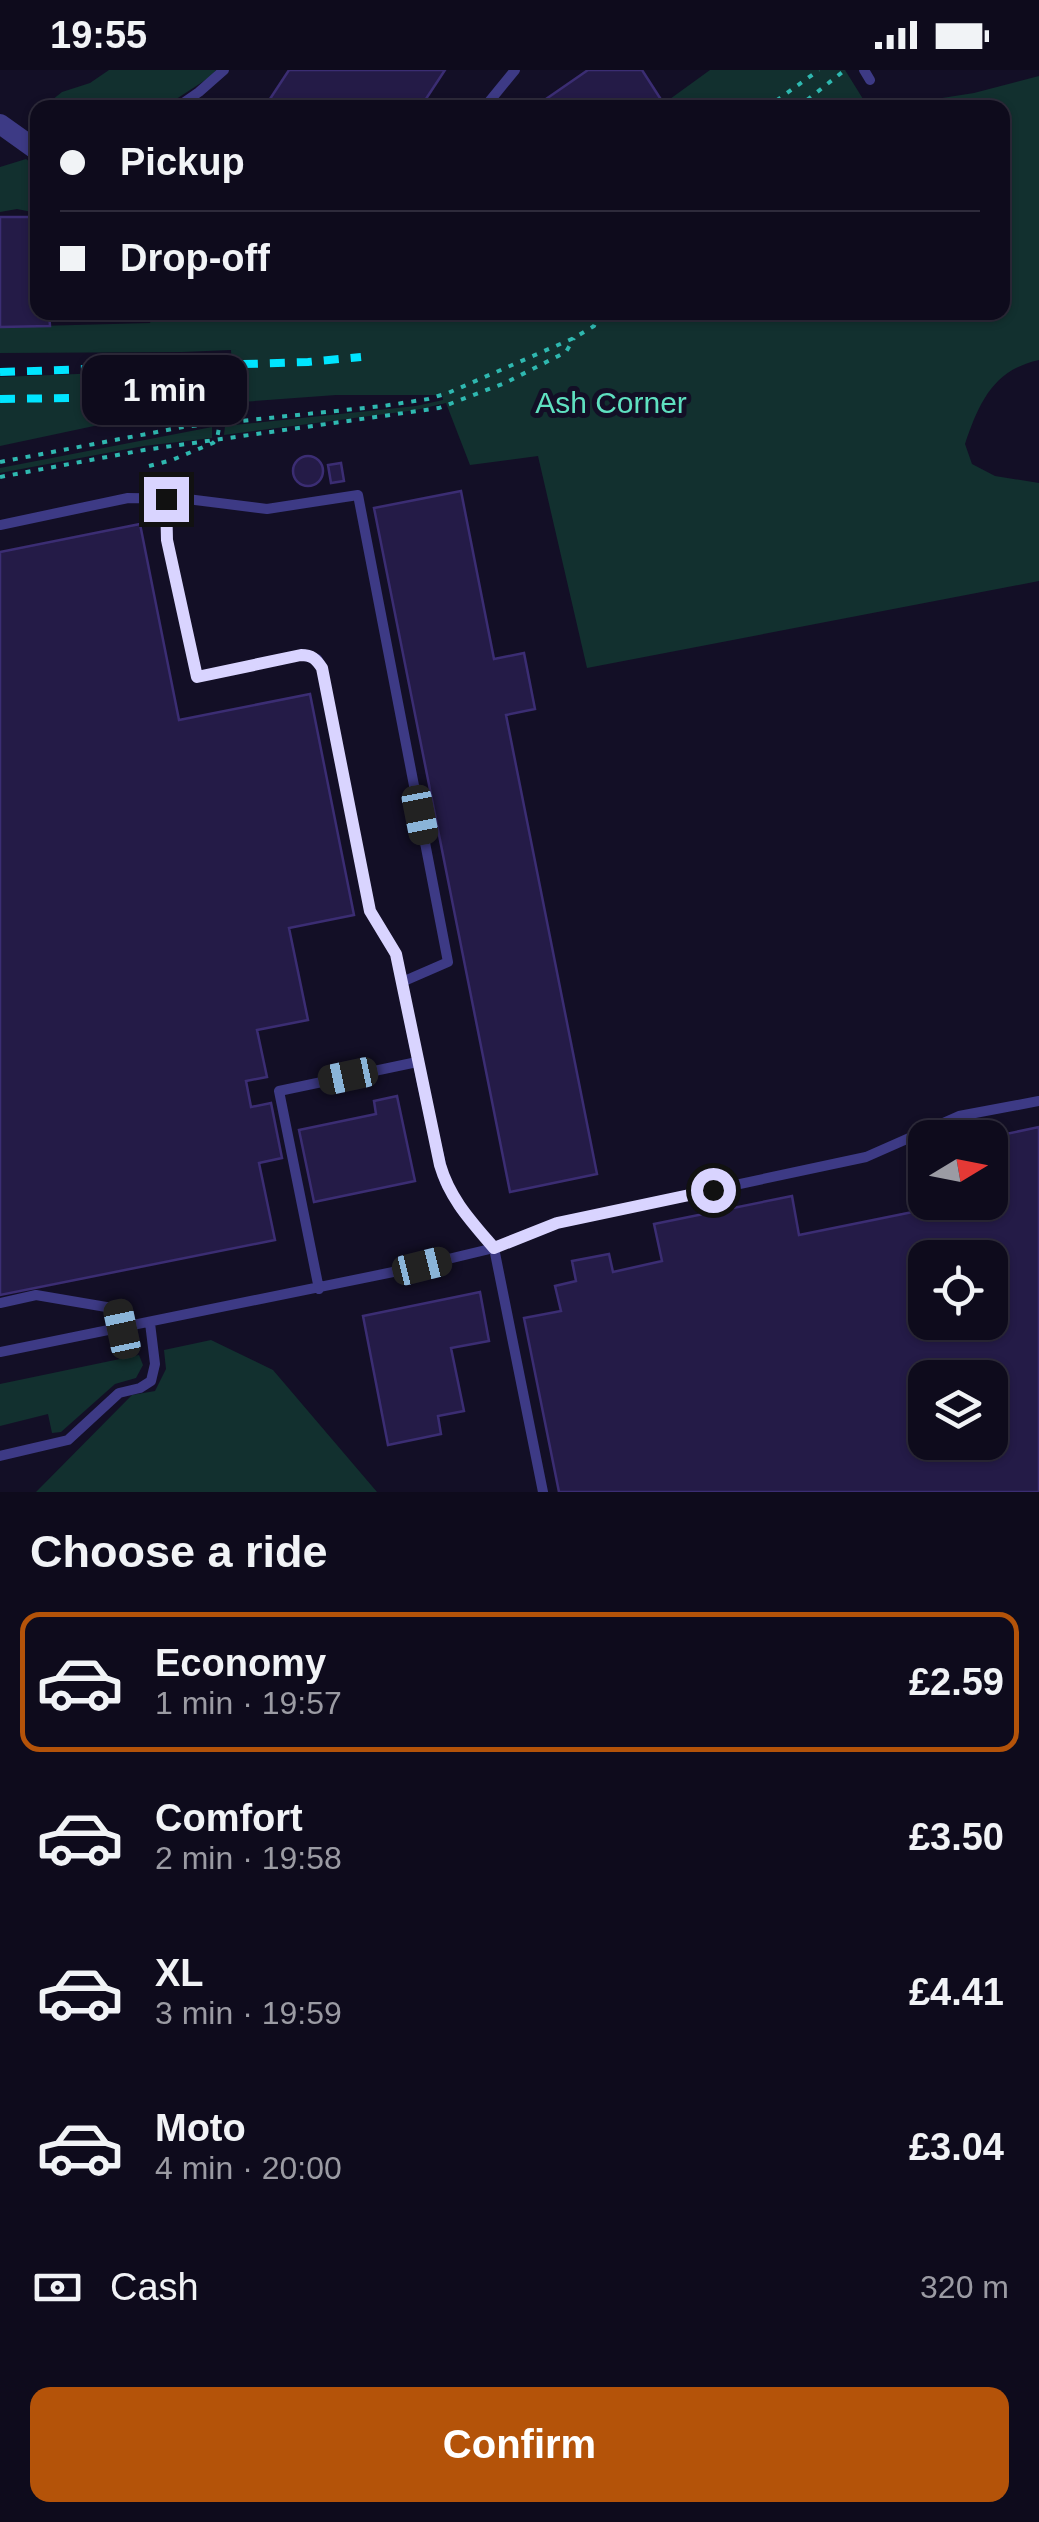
<!DOCTYPE html>
<html lang="en">
<head>
<meta charset="utf-8">
<style>
	body { margin:0; font-family:Arial,sans-serif; background:#1c1929; color:#f1f3f6; height:100vh; display:flex; flex-direction:column; font-size:38px; white-space:nowrap }
	* { box-sizing:border-box; margin:0 }
	p { font-size:32px; color:#9b9ba3 }
	.icon { flex:none; width:55px; height:55px; fill:none; stroke:currentColor; stroke-width:2; stroke-linecap:round; stroke-linejoin:round }
	.map { position:relative; height:1422px; overflow:hidden }
	.panel { display:flex; flex-direction:column; background:#0e0b1c; flex:1 }
	.panel>* { flex:none }
	.banner { position:absolute; left:30px; top:30px; width:980px; height:220px; border-radius:20px; box-shadow:0 2px 8px #0004,0 0 0 2px #2e2b3b; display:grid; align-content:center; height:220px; padding:0 30px; background:#0e0b1c }
	.needle { width:65px; rotate:80deg }
	.fabs { position:absolute; left:908px; top:1050px; display:grid; gap:20px }
	.fabs a { display:grid; place-items:center; width:100px; height:100px; border-radius:20px; background:#0e0b1c; box-shadow:0 2px 8px #0004,0 0 0 2px #2e2b3b; font-size:50px }
	.end { position:absolute; width:45px; height:45px; margin:-22px; border:12px solid #d9d4ff; background:#111; box-shadow:0 0 0 5px #111 }
	.from { border-radius:50% }
	.bubble { position:absolute; height:70px; border-radius:20px; background:#0e0b1c; box-shadow:0 2px 8px #0004,0 0 0 2px #2e2b3b; font-size:32px; font-weight:800; line-height:70px; text-align:center }
	.car { position:absolute; width:30px; height:60px; margin:-30px -15px; border-radius:12px; box-shadow:0 0 8px 2px #0007; background:linear-gradient(#222 24%,#8ab4d8 0 40%,#222 0 76%,#8ab4d8 0 86%,#222 0) }
	.banner b { display:flex; align-items:center; gap:35px; height:95px; font-size:38px }
	.banner b+b { border-top:2px solid #2e2b3b }
	.banner i { width:25px; height:25px; background:#f1f3f6 }
	ul { padding:0; list-style:none }
	li { display:flex; align-items:center; gap:30px; height:140px; margin:0 20px 15px; padding:0 10px; border:5px solid transparent; border-radius:20px }
	li div { flex:1 }
	li b { display:block; font-size:38px }
	li em { font-style:normal; font-weight:800 }
	li.active { border-color:#b45309 }
	li>.icon { width:90px; height:90px; stroke-width:1.5 }
	h2 { padding:0 30px; font-size:45px; line-height:120px }
	.pay { display:flex; align-items:center; gap:25px; height:110px; padding:0 30px; font-size:38px }
	.pay p { margin-inline-start:auto }
	.cta { display:flex; gap:20px; margin-top:auto; padding:20px 30px }
	.cta a { flex:1; height:115px; border-radius:20px; background:#b45309; color:#fff; font-size:40px; font-weight:800; line-height:115px; text-align:center }
	.status { display:flex; justify-content:space-between; align-items:center; height:70px; padding:0 50px; background:#0e0b1c; direction:ltr }
	.status svg { height:28px; fill:currentColor }
	.map>svg:first-child { display:block }
</style>
</head>
<body>
<div class="status"><b>19:55</b><svg viewBox="0 0 49 12"><path d="M0 12V9h3v3zM5 12V6h3v6zM10 12V3h3v9zM15 12V0h3v12zM26 1h20v11H26zM47 4h2v5h-2z"/></svg></div>
<div class="map">
<svg width="1039" height="1422" viewBox="0 0 1039 1422">
	<rect width="100%" height="100%" fill="#130f26"/>
	<path fill="#12302f" d="M109,0H216L210,7L164,37L42,38L62,22L90,13Z
		M710,0H845L868,37H659Z
		M1039,6V290C993,300 979,333 965,374L972,394L995,406L1039,413V511L587,598L538,386L470,395L446,333L416,340L224,365L225,356L416,336L443,330L442,325H336L188,336L0,376V307L232,298L231,280L182,282L0,283V257L150,253L155,242H1002V38L898,37L904,34L974,23Z
		M26,89L37,97V143L17,139L0,142V97Z
		M212,357V368L144,376L0,403V398Z
		M211,1270L273,1300L377,1422H36L132,1325L155,1321L166,1299L164,1280Z
		M139,1285L143,1295L136,1308L115,1314L61,1362L52,1363L48,1344L0,1356V1314Z"/>
	<path fill="#241b47" stroke="#3b2d73" stroke-width="2.5" fill-rule="evenodd" d="M289,0H445L420,38H264Z
		M588,0H642L660,28L646,38H533Z
		M0,147H38V242H49L50,256L0,257Z
		M293 401a15 15 0 1 1 30 0a15 15 0 1 1-30 0Z
		M341,393L344,411L331,413L328,395Z
		M461,421L494,589L524,583L535,639L506,645L597,1104L510,1122L374,438Z
		M140,454L179,650L310,624L354,845L289,858L308,950L257,960L267,1007L246,1011L251,1037L271,1033L282,1088L259,1093L275,1170L0,1225V482Z
		M397,1026L415,1111L314,1132L299,1060L376,1044L374,1031Z
		M1039,1057V1422H559L524,1248L561,1241L555,1216L576,1211L572,1191L609,1184L613,1202L662,1191L654,1154L792,1126L799,1165L962,1132H990V1068H987ZM925,1188H990V1252H925ZM925,1308H990V1372H925Z
		M480,1222L489,1271L451,1278L464,1341L438,1346L441,1364L388,1375L363,1246Z"/>
	<g fill="none" stroke-linecap="round" stroke-linejoin="round">
		<path stroke="#2fb8b0" stroke-width="4" stroke-dasharray="5 8" stroke-linecap="butt" d="M766,38L819,0
			M797,38L845,0
			M0,392L183,357L383,336L428,329L448,323L574,268L594,256L599,242
			M149,396L172,390L213,373L217,369L220,352
			M0,407L144,380L439,338L505,313L566,282L574,268"/>
		<path stroke="#3d3a85" stroke-width="10" d="M864,0L870,10
			M176,38L199,22L224,0
			M484,38L515,0
			M166,429L167,470L197,607L301,585L317,589L322,598L370,841L396,884L422,1013L445,1112L461,1139L494,1178L543,1422
			M0,455L128,428L187,429L267,439L358,425L448,892L402,912
			M319,1219L279,1021L417,992
			M0,1233L36,1225L118,1239L122,1259
			M0,1282L398,1201L494,1178L557,1153L866,1087L959,1046L1039,1031
			M0,1386L68,1370L119,1323L140,1318L151,1311L155,1294L150,1253"/>
		<path stroke="#3d3a85" stroke-width="20" d="M0,54L38,81"/>
		<path stroke="#00e5ff" stroke-width="8" stroke-dasharray="15 12" stroke-linecap="butt" d="M0,302L308,292L361,287
			M0,329L69,328"/>
	</g>
	<g fill="none" stroke-linecap="round" stroke-linejoin="round">
		<path stroke="#d9d4ff" stroke-width="12" d="M166,429L167,470L197,607L301,585C312,585 316,589 322,598L370,841L396,884L440,1095C450,1129 471,1151 494,1178L557,1153L713,1120"/>
	</g>
	<g text-anchor="middle" stroke-width="10" stroke-linejoin="round" paint-order="stroke">
		<g font-size="30" fill="#5fe0c0" stroke="#130f26">
			<text x="611" y="343">Ash Corner</text>
		</g>
	</g>
</svg>
<div class="fabs">
<a><svg class="needle" viewBox="-14 -14 28 28"><path d="M0-13l5 13h-10z" fill="#e53935"/><path d="M0 13l5-13h-10z" fill="#9b9ba3"/></svg></a>
<a><svg class="icon" aria-label="locate" viewBox="0 0 24 24"><circle cx="12" cy="12" r="6"/><path d="M12 2v4M12 18v4M2 12h4M18 12h4"/></svg></a>
<a><svg class="icon" aria-label="layers" viewBox="0 0 24 24"><path d="M12 4l9 5-9 5-9-5zM3 14l9 5 9-5"/></svg></a>
</div>
<i class="end from" style="left:713px;top:1120px"></i>
<i class="end" style="left:166px;top:429px"></i>
<div class="bubble" style="left:82px;top:285px;width:165px">1 min</div>
<i class="car" style="left:420px;top:745px;rotate:169deg"></i>
<i class="car" style="left:348px;top:1006px;rotate:258deg"></i>
<i class="car" style="left:422px;top:1196px;rotate:76deg"></i>
<i class="car" style="left:122px;top:1259px;rotate:348deg"></i>
<div class="banner">
<b><i class="from"></i>Pickup</b>
<b><i></i>Drop-off</b>
</div>
</div>
<section class="panel">
<h2>Choose a ride</h2>
<ul>
<li class="active"><svg class="icon" aria-label="car" viewBox="0 0 24 24"><path d="M5 17H2v-5l4-1 3-4h7l3 4 3 1v5h-3M9 17h6M6 11h13"/><circle cx="7" cy="17" r="2"/><circle cx="17" cy="17" r="2"/></svg><div><b>Economy</b><p>1 min · 19:57</p></div><em>£2.59</em></li>
<li><svg class="icon" aria-label="car" viewBox="0 0 24 24"><path d="M5 17H2v-5l4-1 3-4h7l3 4 3 1v5h-3M9 17h6M6 11h13"/><circle cx="7" cy="17" r="2"/><circle cx="17" cy="17" r="2"/></svg><div><b>Comfort</b><p>2 min · 19:58</p></div><em>£3.50</em></li>
<li><svg class="icon" aria-label="car" viewBox="0 0 24 24"><path d="M5 17H2v-5l4-1 3-4h7l3 4 3 1v5h-3M9 17h6M6 11h13"/><circle cx="7" cy="17" r="2"/><circle cx="17" cy="17" r="2"/></svg><div><b>XL</b><p>3 min · 19:59</p></div><em>£4.41</em></li>
<li><svg class="icon" aria-label="car" viewBox="0 0 24 24"><path d="M5 17H2v-5l4-1 3-4h7l3 4 3 1v5h-3M9 17h6M6 11h13"/><circle cx="7" cy="17" r="2"/><circle cx="17" cy="17" r="2"/></svg><div><b>Moto</b><p>4 min · 20:00</p></div><em>£3.04</em></li>
</ul>
<div class="pay"><svg class="icon" aria-label="cash" viewBox="0 0 24 24"><path d="M3 7h18v10H3z"/><circle cx="12" cy="12" r="2"/></svg>Cash<p>320 m</p></div>
<div class="cta"><a>Confirm</a></div>
</section>
</body>
</html>
